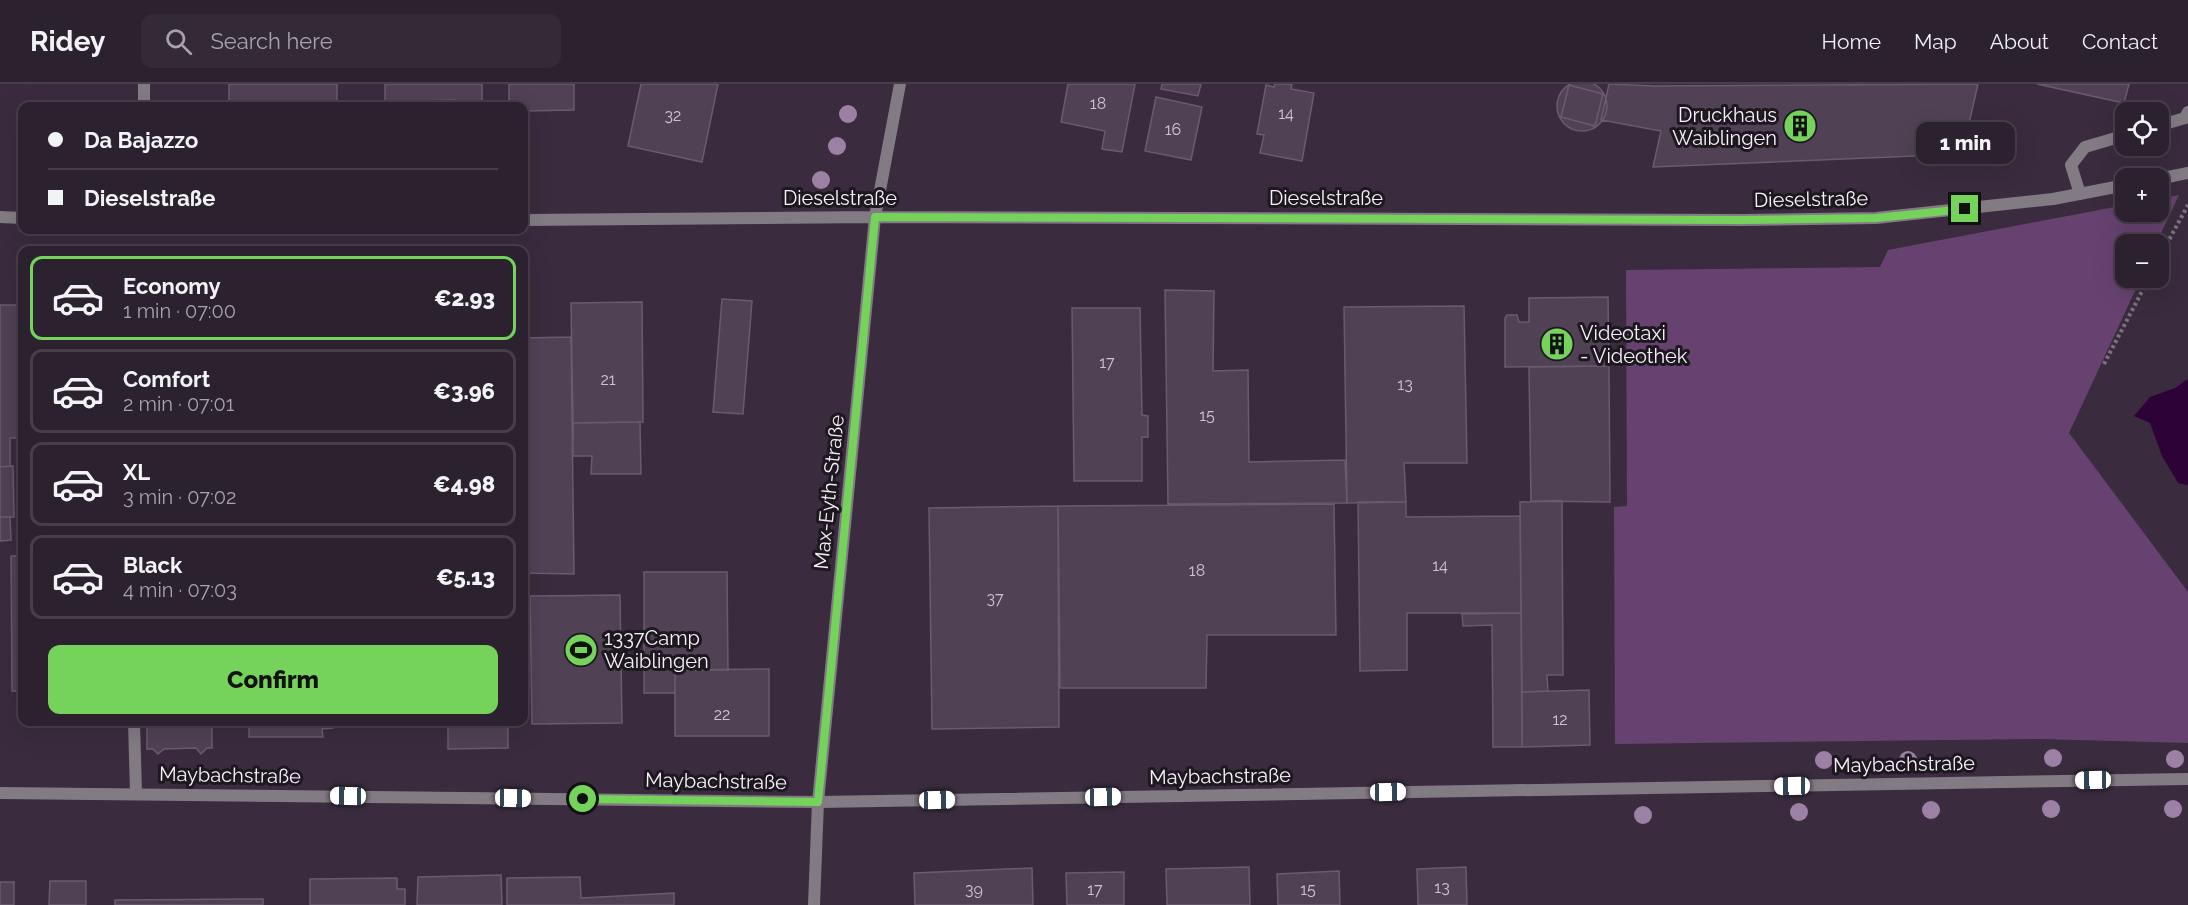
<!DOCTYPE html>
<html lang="en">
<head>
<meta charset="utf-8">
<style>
	body { margin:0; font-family:Raleway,sans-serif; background:#342936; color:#f1f3f6; height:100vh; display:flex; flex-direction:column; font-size:22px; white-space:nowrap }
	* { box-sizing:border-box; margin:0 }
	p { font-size:20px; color:#a6a3aa }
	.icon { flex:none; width:33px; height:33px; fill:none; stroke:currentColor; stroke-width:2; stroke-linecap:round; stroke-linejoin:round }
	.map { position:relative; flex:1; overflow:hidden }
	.drawer { position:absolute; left:18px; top:162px; width:510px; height:480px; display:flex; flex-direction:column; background:#2c212e; border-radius:12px; box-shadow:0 6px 24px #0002,0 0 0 2px #483e4a }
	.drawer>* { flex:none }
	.banner { position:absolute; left:18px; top:18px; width:510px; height:132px; border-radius:12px; box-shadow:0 6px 24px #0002,0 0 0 2px #483e4a; display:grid; align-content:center; height:132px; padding:0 30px; background:#2c212e }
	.fabs { position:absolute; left:2115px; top:18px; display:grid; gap:12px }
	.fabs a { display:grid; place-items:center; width:54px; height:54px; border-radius:12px; background:#2c212e; box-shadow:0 6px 24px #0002,0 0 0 2px #483e4a; font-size:30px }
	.end { position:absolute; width:27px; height:27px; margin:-14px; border:8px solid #75d25a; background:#111; box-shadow:0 0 0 3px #111 }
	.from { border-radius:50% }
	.bubble { position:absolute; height:42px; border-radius:12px; background:#2c212e; box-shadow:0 6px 24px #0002,0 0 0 2px #483e4a; font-size:20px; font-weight:800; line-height:42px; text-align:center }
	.car { position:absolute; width:18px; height:36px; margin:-18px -9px; border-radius:8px; box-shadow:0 0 4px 2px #0007; background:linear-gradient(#fff 24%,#345 0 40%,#fff 0 76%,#345 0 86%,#fff 0) }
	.banner b { display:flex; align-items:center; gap:21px; height:57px; font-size:22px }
	.banner b+b { border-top:2px solid #483e4a }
	.banner i { width:15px; height:15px; background:#f1f3f6 }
	ul { padding:10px 0 0; list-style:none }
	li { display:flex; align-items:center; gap:18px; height:84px; margin:0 12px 9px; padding:0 18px; border:3px solid #483e4a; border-radius:12px }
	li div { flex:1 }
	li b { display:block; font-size:22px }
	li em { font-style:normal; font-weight:800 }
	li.on { border-color:#75d25a }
	li>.icon { width:54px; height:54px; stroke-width:1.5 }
	.action { display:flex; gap:12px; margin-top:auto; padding:12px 30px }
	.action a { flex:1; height:69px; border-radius:12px; background:#75d25a; color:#111; font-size:24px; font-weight:800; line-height:69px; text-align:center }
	header { display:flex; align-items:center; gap:36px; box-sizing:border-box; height:84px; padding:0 30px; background:#2c212e; border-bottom:2px solid #483e4a }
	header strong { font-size:28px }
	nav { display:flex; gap:33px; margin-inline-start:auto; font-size:21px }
	.search { width:420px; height:54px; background:#342936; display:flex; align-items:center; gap:15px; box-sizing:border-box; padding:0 21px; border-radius:12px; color:#a6a3aa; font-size:22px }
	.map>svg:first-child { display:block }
</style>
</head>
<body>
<header>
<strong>Ridey</strong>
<div class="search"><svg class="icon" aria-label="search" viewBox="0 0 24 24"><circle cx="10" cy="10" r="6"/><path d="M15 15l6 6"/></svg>Search here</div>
<nav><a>Home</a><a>Map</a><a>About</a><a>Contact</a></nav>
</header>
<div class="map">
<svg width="2188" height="821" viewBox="0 0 2188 821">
	<rect width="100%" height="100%" fill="#3a2c3e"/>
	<path fill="#674271" d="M2179,111L2156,160H2126V194H2141L2069,349L2188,508V659L2040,655L1615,660L1614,423L1627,422V417L1626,186L1880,183L1888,166L2125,121L2126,128H2158L2159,115Z"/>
	<path fill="#2d0237" d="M2188,295V401L2178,399L2162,372L2150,339L2134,332L2150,313L2175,304Z"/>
	<path fill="#504254" stroke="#6a5b6e" stroke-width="1.5" d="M1557 22a25 25 0 1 1 50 0a25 25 0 1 1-50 0Z
		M229,0H337V22H229Z
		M385,0H482V22H456L455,16L385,18Z
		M509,0H574V26L524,27V22H509Z
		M641,0H718L702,78L628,62Z
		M1068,0H1135L1122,68L1102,65L1105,47L1061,38Z
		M1162,0H1201L1198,12L1161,5Z
		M1275,0H1292L1291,5L1314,9L1302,77L1260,69L1264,51L1257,50L1266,1L1274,3Z
		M1609,0L1654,2L1978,0L1962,70L1653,83L1661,47L1601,36Z
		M2037,0H2129L2124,19Z
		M1569,1L1603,10L1595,42L1561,33Z
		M1156,13L1202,23L1191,76L1145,67Z
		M1165,206L1214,207L1213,287L1248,286L1249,378L1345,376L1347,419L1168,420Z
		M1608,213L1609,282L1505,283V234L1507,231H1517L1519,238H1529V214Z
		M722,215L752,217L743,330L713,328Z
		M642,218L643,338L573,339L571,219Z
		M0,221H22V354H10V382L0,383Z
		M1464,222L1467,379H1404L1406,418L1347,419L1344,223Z
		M1072,224H1140L1142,331L1148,332V353H1142V397H1074Z
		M571,253L574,490L525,489L524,254Z
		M1609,282L1610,418L1531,417L1529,283Z
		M640,338L641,390H591L592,372H573V339Z
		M13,382L14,433H0V383Z
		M1562,417L1563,591H1547L1548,607L1522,608L1520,418Z
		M1358,418H1406V433L1520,432L1521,529H1407V586L1360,587Z
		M1334,420L1336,551H1207L1206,604H1060L1058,422Z
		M1058,422L1059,643L932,645L929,424Z
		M0,433H10L11,456L0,457Z
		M11,472H22V607H12Z
		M644,488H727L728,586H675V609H644Z
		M620,511L622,639L532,640L530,512Z
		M1521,529L1522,663H1493L1492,541L1463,542L1462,530Z
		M769,585V652H675V586Z
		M1589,606L1590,661L1522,663V608Z
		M147,638H212V664H207L201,670L196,664L164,665L158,670L153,665H147Z
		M249,638H333V644L322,645L323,653H249Z
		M448,638H508V664L448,665Z
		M1249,783L1250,821H1167L1166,785Z
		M1466,783L1467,821H1418L1417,785Z
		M1032,784L1033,821H915L914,789Z
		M1339,787L1340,821H1278L1277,790Z
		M1124,788V821H1067L1066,789Z
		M501,791L502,821H417L418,793Z
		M580,793L581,814L674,809V821H507V794Z
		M397,794V805H405V821H310V795Z
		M50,797H86V821H49Z
		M0,798H14V821H0Z
		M263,815V821H115V816Z"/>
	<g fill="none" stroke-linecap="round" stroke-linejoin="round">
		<path stroke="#7e7281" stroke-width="4" stroke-dasharray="3 3" stroke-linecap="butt" d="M2158,176L2188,121
			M2104,280L2149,194"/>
		<path stroke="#827b84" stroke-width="12" d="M2158,42L2185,34L2188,28
			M2158,95L2188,89
			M2080,110L2071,81L2085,63L2126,51
			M1743,136L1876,134L2053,115L2126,101
			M134,638L136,709"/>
		<path stroke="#827b84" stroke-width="12" d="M144,0V22
			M0,133L22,134
			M524,136L875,133L1743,136
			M0,709L818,718L2188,695
			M814,821L818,718L875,133L900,0"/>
	</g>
	<g fill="#9d81a5">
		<circle cx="848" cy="30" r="9"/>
		<circle cx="837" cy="62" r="9"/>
		<circle cx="821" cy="96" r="9"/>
		<circle cx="2053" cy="674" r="9"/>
		<circle cx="2175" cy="675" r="9"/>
		<circle cx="1824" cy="676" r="9"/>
		<circle cx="1908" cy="676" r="9"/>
		<circle cx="2051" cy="725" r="9"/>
		<circle cx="2173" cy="725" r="9"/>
		<circle cx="1931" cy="726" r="9"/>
		<circle cx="1799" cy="728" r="9"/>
		<circle cx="1643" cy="731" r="9"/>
	</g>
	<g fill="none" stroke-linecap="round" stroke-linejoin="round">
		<path stroke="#75d25a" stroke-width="8" d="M583,715L818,718L875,133L1743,136L1876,134L1965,125"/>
	</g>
	<defs>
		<symbol id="building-disc" viewBox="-11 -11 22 22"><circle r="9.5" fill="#75d25a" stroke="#1d171f"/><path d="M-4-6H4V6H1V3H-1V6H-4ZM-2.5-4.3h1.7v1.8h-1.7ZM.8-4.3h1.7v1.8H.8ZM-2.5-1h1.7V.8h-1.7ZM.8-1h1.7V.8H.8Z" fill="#111"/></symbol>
		<symbol id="stadium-disc" viewBox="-11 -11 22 22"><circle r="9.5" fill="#75d25a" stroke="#1d171f"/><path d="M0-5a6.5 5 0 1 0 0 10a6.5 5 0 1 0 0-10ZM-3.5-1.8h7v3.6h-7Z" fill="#111"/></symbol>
	</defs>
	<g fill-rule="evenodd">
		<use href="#building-disc" x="1781" y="23" width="38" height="38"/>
		<use href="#building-disc" x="1538" y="241" width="38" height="38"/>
		<use href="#stadium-disc" x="562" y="547" width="38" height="38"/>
	</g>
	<g text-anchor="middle" stroke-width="6" stroke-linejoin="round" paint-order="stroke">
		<g font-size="16" fill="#cec4d0">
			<text x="1098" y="25">18</text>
			<text x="1286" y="35">14</text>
			<text x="673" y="37">32</text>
			<text x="1173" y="51">16</text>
			<text x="1107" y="284">17</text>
			<text x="608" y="301">21</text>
			<text x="1405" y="306">13</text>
			<text x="1207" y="337">15</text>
			<text x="1440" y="487">14</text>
			<text x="1197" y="492">18</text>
			<text x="995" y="520">37</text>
			<text x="722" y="636">22</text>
			<text x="1560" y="641">12</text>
			<text x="1442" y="809">13</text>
			<text x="974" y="811">39</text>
			<text x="1095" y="811">17</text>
			<text x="1308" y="811">15</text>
		</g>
		<g font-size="20" fill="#f8effa" stroke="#1d171f" text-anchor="start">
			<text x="1777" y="38" text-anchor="end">Druckhaus<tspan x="1777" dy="23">Waiblingen</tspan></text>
			<text x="1580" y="256">Videotaxi<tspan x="1580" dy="23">- Videothek</tspan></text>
			<text x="604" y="561">1337Camp<tspan x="604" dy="23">Waiblingen</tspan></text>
		</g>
		<g font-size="20" fill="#f8effa" stroke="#1d171f">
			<text x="840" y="121">Dieselstraße</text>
			<text x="1326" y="121">Dieselstraße</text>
			<text transform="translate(1811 115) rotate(-1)" y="7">Dieselstraße</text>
			<text transform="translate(829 408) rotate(-84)" y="7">Max-Eyth-Straße</text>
			<text transform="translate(1904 680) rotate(-1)" y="7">Maybachstraße</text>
			<text transform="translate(230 691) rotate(1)" y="7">Maybachstraße</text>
			<text transform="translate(1220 692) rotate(-1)" y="7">Maybachstraße</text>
			<text transform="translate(716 697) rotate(1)" y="7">Maybachstraße</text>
		</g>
	</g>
</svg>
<div class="fabs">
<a><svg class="icon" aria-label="locate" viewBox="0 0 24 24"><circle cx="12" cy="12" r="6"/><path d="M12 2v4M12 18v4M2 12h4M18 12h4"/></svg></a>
<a>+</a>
<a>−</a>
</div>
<i class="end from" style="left:583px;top:715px"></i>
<i class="end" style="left:1965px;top:125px"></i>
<div class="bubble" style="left:1916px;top:38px;width:99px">1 min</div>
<i class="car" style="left:2093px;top:696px;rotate:269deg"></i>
<i class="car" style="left:1792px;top:702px;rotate:269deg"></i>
<i class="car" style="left:1388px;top:708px;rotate:89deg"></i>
<i class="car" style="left:348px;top:712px;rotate:271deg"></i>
<i class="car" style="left:1103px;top:713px;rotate:89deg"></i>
<i class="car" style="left:513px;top:714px;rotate:91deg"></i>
<i class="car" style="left:937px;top:716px;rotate:89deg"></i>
<div class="banner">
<b><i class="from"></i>Da Bajazzo</b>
<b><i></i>Dieselstraße</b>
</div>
<section class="drawer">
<ul>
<li class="on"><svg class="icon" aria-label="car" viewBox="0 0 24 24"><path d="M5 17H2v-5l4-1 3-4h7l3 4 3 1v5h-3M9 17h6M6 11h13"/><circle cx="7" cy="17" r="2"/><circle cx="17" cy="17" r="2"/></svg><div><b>Economy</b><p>1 min · 07:00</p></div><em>€2.93</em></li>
<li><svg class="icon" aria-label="car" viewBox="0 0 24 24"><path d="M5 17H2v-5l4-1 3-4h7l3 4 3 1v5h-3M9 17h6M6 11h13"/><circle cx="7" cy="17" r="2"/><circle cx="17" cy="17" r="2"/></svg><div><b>Comfort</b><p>2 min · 07:01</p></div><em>€3.96</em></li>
<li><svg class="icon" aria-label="car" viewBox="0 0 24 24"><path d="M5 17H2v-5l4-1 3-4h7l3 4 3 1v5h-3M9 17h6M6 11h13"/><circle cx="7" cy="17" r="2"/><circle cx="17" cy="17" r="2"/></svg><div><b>XL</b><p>3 min · 07:02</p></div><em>€4.98</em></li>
<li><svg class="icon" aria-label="car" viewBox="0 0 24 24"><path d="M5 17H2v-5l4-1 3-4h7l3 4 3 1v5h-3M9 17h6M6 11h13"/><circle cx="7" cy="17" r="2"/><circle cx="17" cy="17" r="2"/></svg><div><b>Black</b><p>4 min · 07:03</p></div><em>€5.13</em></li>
</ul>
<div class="action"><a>Confirm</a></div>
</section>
</div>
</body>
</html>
